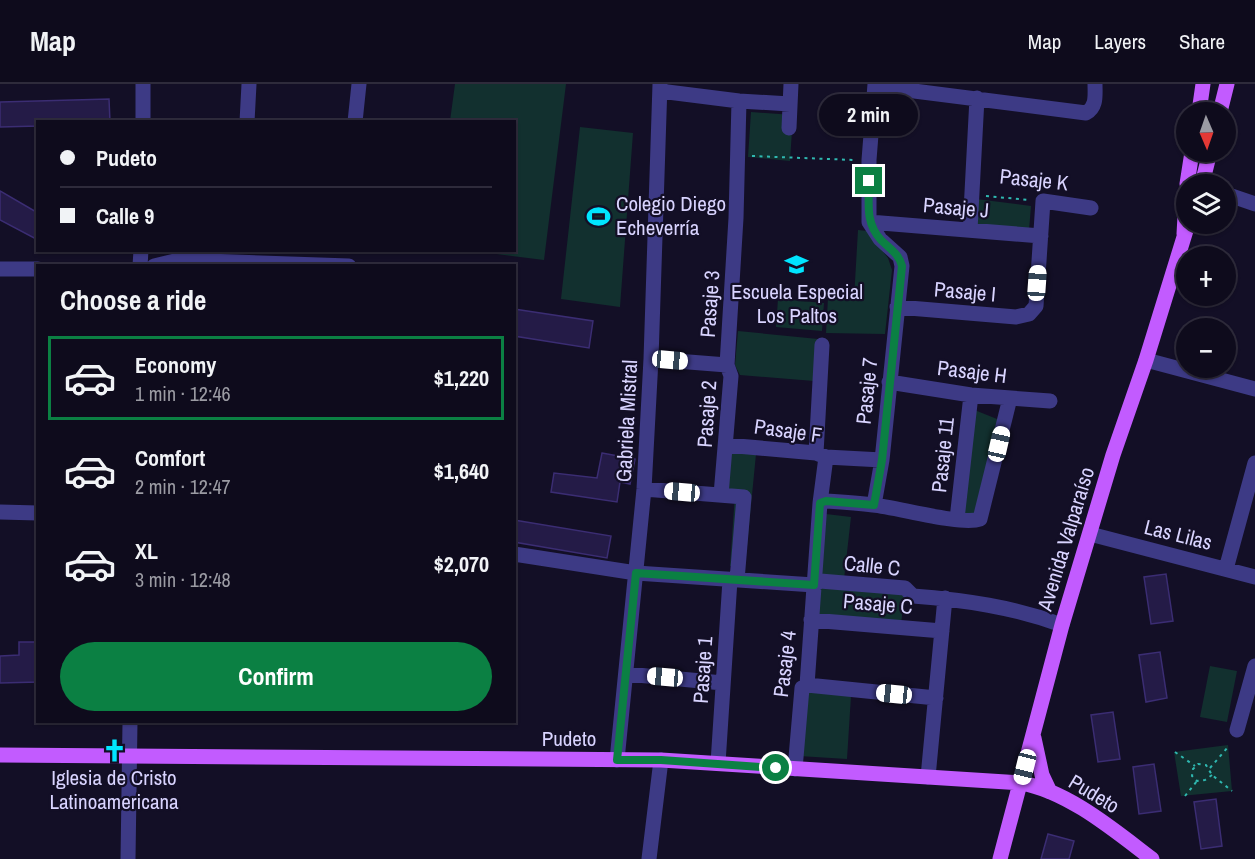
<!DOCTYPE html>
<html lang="en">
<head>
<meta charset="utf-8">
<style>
	body { margin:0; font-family:"Archivo Narrow",sans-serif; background:#1c1929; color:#f1f3f6; height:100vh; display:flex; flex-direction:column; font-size:22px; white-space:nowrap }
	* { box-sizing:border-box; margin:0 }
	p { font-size:20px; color:#9b9ba3 }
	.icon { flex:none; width:33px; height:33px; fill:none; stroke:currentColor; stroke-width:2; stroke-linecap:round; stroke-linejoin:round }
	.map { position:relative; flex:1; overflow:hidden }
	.panel { position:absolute; left:36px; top:180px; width:480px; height:459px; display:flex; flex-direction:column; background:#0e0b1c; border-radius:0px; box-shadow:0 2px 4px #0004,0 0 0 2px #2e2b3b }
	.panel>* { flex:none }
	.guide { position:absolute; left:36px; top:36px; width:480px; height:132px; border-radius:0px; box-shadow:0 2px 4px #0004,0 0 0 2px #2e2b3b; display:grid; align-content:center; height:132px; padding:0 24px; background:#0e0b1c }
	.needle { width:39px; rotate:178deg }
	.fabs { position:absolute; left:1176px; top:18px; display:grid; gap:12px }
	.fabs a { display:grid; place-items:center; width:60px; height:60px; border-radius:50%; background:#0e0b1c; box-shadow:0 2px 4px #0004,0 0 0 2px #2e2b3b; font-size:30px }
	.end { position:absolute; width:27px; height:27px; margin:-14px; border:8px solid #0b8043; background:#fff; box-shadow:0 0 0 3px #fff }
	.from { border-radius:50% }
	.bubble { position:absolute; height:42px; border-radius:21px; background:#0e0b1c; box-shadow:0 2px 4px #0004,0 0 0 2px #2e2b3b; font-size:20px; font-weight:700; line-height:42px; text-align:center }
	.car { position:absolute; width:18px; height:36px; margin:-18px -9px; border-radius:8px; box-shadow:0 0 4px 2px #0007; background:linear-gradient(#fff 24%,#345 0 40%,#fff 0 76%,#345 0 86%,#fff 0) }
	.guide b { display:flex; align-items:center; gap:21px; height:57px; font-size:22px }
	.guide b+b { border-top:2px solid #2e2b3b }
	.guide i { width:15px; height:15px; background:#f1f3f6 }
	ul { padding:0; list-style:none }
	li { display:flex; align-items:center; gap:18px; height:84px; margin:0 12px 9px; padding:0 12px; border:3px solid transparent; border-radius:0px }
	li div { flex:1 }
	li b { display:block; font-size:22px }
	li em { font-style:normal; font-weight:700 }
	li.on { border-color:#0b8043 }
	li>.icon { width:54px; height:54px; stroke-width:1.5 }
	h2 { padding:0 24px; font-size:27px; line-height:72px }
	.action { display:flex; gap:12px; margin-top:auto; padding:12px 24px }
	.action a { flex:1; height:69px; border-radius:36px; background:#0b8043; color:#fff; font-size:24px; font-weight:700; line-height:69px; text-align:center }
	header { display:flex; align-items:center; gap:36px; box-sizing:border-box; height:84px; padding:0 30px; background:#0e0b1c; border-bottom:2px solid #2e2b3b }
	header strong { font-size:28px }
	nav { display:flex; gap:33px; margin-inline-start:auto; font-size:21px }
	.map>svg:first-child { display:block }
</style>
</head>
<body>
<header>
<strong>Map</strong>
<nav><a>Map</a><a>Layers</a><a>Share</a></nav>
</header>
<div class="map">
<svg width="1255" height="775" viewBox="0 0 1255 775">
	<rect width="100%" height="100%" fill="#130f26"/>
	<path fill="#12302f" d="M455,0H566L544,176L473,167L514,166V38L450,37Z
		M751,28L793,31L790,77L748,73Z
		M580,43L633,49L620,223L561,215Z
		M976,115L1031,122L1029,146L975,141Z
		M858,146L867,147L888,174L892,186L885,250L826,249L828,214L854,215Z
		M778,215L824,219L822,247L776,243Z
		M738,247L818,255L814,297L740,291L735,281Z
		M972,325L1002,337L979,432H960Z
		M729,367L756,370L745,483L730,482L735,410L727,408Z
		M826,430L851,433L844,495L820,493Z
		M819,500L905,507L901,540L815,534Z
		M1210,582L1237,587L1227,638L1200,633Z
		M804,605L851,612L847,675L799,672Z
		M1228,661L1232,707L1181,712L1174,668Z"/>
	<path fill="#241b47" stroke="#3b2d73" stroke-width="1.5" d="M109,15L110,38H38V42L0,43V18Z
		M0,107L38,129V156L0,136Z
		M514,225L593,237L589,264L514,252Z
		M602,369L635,375L630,400L620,398L617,418L551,408L554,389L597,394Z
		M514,436L611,452L607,474L514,458Z
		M1166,490L1173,537L1151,540L1144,493Z
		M19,558H38V598L0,599V572L19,571Z
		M1160,568L1167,614L1146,618L1139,571Z
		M1113,628L1120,675L1098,678L1091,631Z
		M1154,680L1161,727L1139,730L1133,683Z
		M1216,715L1222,762L1201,765L1194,718Z
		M1048,750L1074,757L1069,775H1041Z"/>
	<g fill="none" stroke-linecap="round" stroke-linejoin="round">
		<path stroke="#2fb8b0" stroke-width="2" stroke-dasharray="3 4.5" stroke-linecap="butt" d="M752,72L854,76
			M986,112L1029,116
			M1175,668L1195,682
			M1210,684L1228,663
			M1212,691L1205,696L1197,697L1192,692L1193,685L1198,680L1206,681L1212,691L1232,707
			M1185,712L1197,697"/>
		<path stroke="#3d3a85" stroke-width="15" d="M875,2L1086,29C1097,23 1095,11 1095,0
			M660,7L739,17L790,20
			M143,38V0
			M247,38L249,0
			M355,38L359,0
			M789,44L791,0
			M1226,110L1255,120
			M869,138L880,155L900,173L902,182L882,376L874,421
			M869,138L1041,152
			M869,138V76L875,0
			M970,146L977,14
			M140,182L141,166
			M154,182L179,176L349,182
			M0,185H38
			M897,223L1016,233L1029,230L1036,222L1043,117L1091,124
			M651,275L727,281L731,292L721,411
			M1146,276L1255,305
			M727,281L736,134L739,17
			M889,298L971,311L1050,317
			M726,361L816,369L826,373L882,376
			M816,369L822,261
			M644,405L744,413L737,496
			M820,419L826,417C842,418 858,419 873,421C896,423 962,442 980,435L1010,314
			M0,428L38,429
			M957,435L971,311
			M1090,450L1255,493
			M514,470L636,489L814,501L820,497L905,504L913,512C965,516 1013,523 1062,541
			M1226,485L1255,379
			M811,536L942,547
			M626,590L723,599
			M807,601L936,614
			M1237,646L1255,582
			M617,676L644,405L651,275L660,0
			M718,679L730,496
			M795,685L802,604L807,601L820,419L826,373
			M928,693L945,514
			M128,775L130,638
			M649,775L661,676"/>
		<path stroke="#c25bff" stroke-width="15" d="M1199,28L1203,0
			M1220,28L1227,0
			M1187,100L1192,68
			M1202,100L1210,68
			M1184,150L1186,114
			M1034,654L1042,691L1050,708
			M0,671L661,676L1021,699C1068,707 1115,747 1152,775
			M1000,775L1062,541L1113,371L1146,276L1188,140"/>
	</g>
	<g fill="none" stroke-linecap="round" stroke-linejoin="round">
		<path stroke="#0b8043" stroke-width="8" d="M776,684L661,676H617L636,489L814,501L820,419L826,417L874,421L882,376L902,182C899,170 890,165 881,156C865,139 869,119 869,97"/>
	</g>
	<defs>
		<symbol id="stadium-bare" viewBox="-9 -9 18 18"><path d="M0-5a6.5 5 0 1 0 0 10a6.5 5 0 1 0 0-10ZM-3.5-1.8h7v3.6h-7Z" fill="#00e5ff" stroke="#130f26" stroke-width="2.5" paint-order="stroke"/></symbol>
		<symbol id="school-bare" viewBox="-9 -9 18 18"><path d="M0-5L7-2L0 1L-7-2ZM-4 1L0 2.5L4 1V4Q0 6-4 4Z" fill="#00e5ff" stroke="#130f26" stroke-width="2.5" paint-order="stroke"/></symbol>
		<symbol id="church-bare" viewBox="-9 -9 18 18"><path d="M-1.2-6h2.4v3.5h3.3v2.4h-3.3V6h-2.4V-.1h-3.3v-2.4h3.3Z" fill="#00e5ff" stroke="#130f26" stroke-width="2.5" paint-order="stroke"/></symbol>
	</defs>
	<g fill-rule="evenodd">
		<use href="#stadium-bare" x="582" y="116" width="33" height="33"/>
		<use href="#school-bare" x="780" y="164" width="33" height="33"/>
		<use href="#church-bare" x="98" y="650" width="33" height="33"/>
	</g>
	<g text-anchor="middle" stroke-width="4.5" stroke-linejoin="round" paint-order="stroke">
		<g font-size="21" fill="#d9d4ff" stroke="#130f26">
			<text transform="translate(1034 96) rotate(6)" y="7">Pasaje K</text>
			<text transform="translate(956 124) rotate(5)" y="7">Pasaje J</text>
			<text transform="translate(965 208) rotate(5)" y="7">Pasaje I</text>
			<text transform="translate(710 220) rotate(-86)" y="7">Pasaje 3</text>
			<text transform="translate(972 288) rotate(7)" y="7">Pasaje H</text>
			<text transform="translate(867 307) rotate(-84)" y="7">Pasaje 7</text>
			<text transform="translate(707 330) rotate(-86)" y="7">Pasaje 2</text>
			<text transform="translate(627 337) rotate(-87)" y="7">Gabriela Mistral</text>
			<text transform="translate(788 347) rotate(8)" y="7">Pasaje F</text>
			<text transform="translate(943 371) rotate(-84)" y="7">Pasaje 11</text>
			<text transform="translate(1178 451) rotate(14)" y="7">Las Lilas</text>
			<text transform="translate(1066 455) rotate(-73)" y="7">Avenida Valparaíso</text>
			<text transform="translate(872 482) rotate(6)" y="7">Calle C</text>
			<text transform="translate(878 520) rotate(5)" y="7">Pasaje C</text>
			<text transform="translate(785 580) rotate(-83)" y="7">Pasaje 4</text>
			<text transform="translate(703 586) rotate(-86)" y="7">Pasaje 1</text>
			<text x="569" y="662">Pudeto</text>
			<text transform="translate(1094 710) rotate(31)" y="7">Pudeto</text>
		</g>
		<g font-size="21" fill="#d9d4ff" stroke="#130f26">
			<text x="616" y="127" text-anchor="start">Colegio Diego<tspan x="616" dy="24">Echeverría</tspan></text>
			<text x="797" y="215">Escuela Especial<tspan x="797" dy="24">Los Paltos</tspan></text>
			<text x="114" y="701">Iglesia de Cristo<tspan x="114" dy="24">Latinoamericana</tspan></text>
		</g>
	</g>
</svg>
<div class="fabs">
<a><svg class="needle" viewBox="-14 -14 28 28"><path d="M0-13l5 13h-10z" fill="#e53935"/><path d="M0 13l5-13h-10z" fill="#9b9ba3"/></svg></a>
<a><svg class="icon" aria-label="layers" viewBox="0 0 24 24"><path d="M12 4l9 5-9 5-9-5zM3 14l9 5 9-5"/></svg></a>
<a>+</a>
<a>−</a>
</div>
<i class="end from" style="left:776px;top:684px"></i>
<i class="end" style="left:869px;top:97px"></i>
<div class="bubble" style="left:819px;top:10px;width:99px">2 min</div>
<i class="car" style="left:1037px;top:199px;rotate:4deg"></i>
<i class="car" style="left:670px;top:276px;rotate:95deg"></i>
<i class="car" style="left:999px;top:360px;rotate:13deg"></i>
<i class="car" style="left:682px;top:408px;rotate:275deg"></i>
<i class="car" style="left:665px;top:593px;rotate:275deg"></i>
<i class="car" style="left:894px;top:610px;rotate:276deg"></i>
<i class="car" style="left:1025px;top:683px;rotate:194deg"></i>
<div class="guide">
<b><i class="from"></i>Pudeto</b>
<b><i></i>Calle 9</b>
</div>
<section class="panel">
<h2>Choose a ride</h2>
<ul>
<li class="on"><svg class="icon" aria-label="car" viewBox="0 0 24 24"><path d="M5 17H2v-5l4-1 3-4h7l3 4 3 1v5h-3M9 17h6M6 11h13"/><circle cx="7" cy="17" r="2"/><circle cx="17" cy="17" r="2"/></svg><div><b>Economy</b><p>1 min · 12:46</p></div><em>$1,220</em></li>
<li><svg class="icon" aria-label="car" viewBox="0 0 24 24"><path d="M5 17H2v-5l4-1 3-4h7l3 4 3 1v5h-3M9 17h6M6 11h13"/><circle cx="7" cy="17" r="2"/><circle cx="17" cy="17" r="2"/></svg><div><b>Comfort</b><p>2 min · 12:47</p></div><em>$1,640</em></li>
<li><svg class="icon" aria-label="car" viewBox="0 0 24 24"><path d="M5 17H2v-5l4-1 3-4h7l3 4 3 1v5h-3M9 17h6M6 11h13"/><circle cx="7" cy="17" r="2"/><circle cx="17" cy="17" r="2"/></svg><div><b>XL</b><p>3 min · 12:48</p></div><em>$2,070</em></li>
</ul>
<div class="action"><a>Confirm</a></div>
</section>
</div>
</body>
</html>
